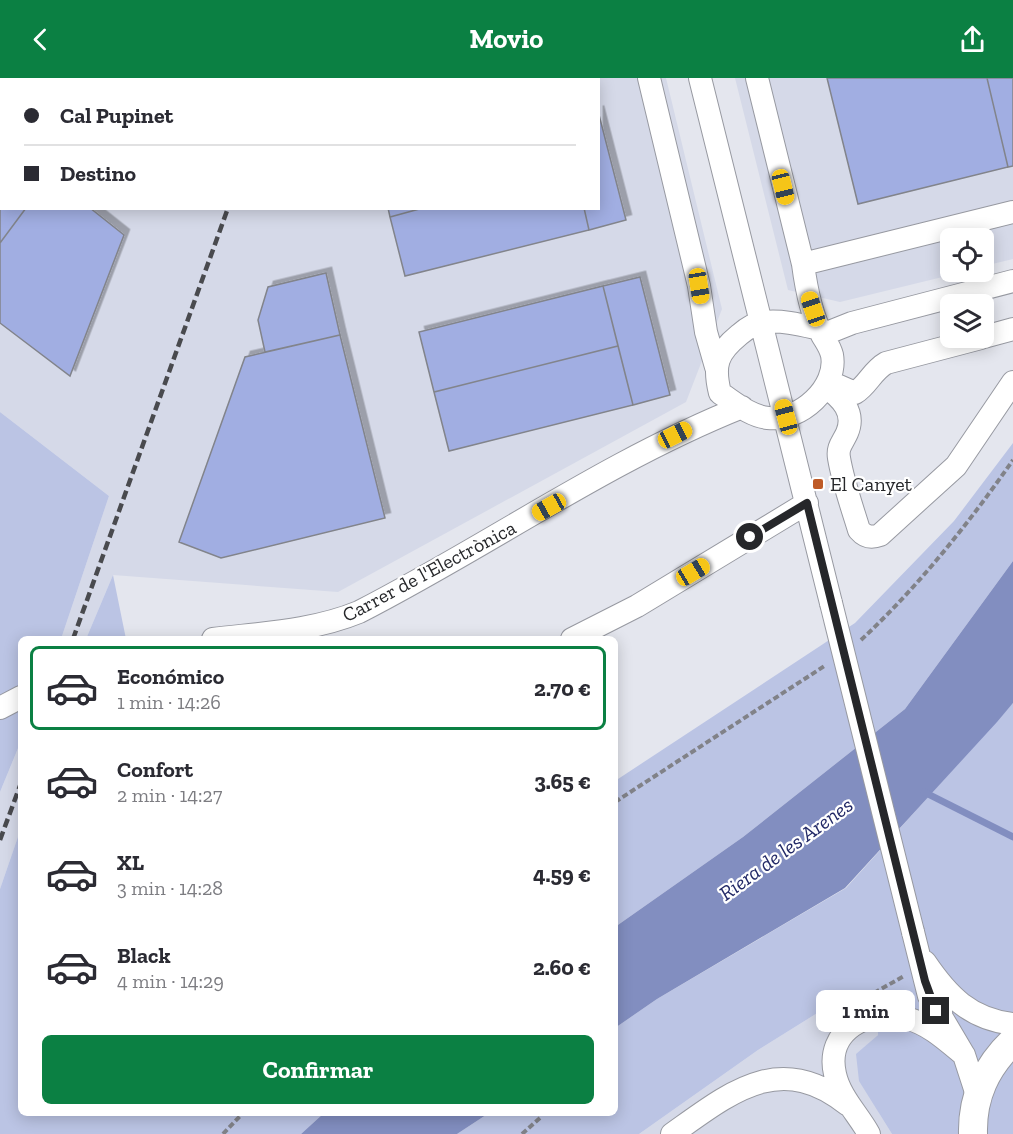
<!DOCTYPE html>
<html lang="es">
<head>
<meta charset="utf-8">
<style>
	body { margin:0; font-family:"Zilla Slab",serif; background:#f2f2f3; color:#2b2b33; height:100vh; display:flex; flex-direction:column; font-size:22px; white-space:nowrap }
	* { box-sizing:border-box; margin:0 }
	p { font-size:20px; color:#7c7c81 }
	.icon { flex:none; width:33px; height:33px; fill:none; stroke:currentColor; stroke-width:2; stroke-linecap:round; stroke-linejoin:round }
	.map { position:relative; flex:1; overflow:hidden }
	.sheet { position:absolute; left:18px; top:558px; width:600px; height:480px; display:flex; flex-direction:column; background:#fff; border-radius:9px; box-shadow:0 3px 15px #0003 }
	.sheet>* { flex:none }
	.guide { position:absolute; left:0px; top:0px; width:600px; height:132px; box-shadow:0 3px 15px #0003; display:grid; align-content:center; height:132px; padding:0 24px; background:#fff }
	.fabs { position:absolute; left:940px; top:150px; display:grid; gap:12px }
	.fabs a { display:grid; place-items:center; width:54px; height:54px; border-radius:9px; background:#fff; box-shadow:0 3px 15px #0003; font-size:30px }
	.end { position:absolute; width:27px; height:27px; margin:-14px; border:8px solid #26272a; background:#fff; box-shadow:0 0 0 3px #fff }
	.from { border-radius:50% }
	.bubble { position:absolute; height:42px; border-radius:9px; background:#fff; box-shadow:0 3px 15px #0003; font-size:20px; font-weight:800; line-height:42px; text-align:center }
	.car { position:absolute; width:18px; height:36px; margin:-18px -9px; border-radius:8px; box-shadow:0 0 4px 2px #0007; background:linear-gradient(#f5c518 24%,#345 0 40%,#f5c518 0 76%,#345 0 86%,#f5c518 0) }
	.guide b { display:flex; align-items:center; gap:21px; height:57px; font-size:22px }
	.guide b+b { border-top:2px solid #e1e1e2 }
	.guide i { width:15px; height:15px; background:#2b2b33 }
	ul { padding:10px 0 0; list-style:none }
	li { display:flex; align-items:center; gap:18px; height:84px; margin:0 12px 9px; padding:0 12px; border:3px solid transparent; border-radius:9px }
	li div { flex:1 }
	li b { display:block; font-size:22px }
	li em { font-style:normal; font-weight:800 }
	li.active { border-color:#0b8043 }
	li>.icon { width:54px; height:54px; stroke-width:1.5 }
	.cta { display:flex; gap:12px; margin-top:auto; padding:12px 24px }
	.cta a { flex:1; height:69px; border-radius:9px; background:#0b8043; color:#fff; font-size:24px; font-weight:800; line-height:69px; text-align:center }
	header { display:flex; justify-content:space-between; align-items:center; height:78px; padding:0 24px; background:#0b8043; color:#fff; font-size:27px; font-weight:800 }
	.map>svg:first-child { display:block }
</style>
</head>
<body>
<header><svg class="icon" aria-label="back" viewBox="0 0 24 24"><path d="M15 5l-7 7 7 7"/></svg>Movio<svg class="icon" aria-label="share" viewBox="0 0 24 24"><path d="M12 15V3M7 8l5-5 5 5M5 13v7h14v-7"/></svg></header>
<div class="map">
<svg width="1013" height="1056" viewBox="0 0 1013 1056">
	<defs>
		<filter id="shadow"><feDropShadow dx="5.5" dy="-5.5" stdDeviation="0" flood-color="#0004"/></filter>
	</defs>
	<rect width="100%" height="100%" fill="#e4e6ee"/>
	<path fill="#d5d9e8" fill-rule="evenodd" d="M0,0H666L722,231L686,324L338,514L113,497L86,561H61L109,418L0,334ZM2,2H598V130H2Z
		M735,0H1013V181L984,188V160H951V194H963L840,224L788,212Z
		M21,663V750L0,811V714Z
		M876,920L878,957L857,976L879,1035L892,1056H639L758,972L835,924Z"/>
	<path fill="#bbc4e4" d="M0,334L109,418L61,561H21V663L0,714Z
		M1013,365V483L905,631L743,759L615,849V703L855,545L954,443Z
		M113,497L126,561H86Z
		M1013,625V1056H892L859,1003L856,976L878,957L876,920L835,924L758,972L639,1056H457L489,1035H615V950L657,921L846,810Z
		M21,750V1035H324L301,1056H0V811Z"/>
	<path fill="#828ec0" d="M1013,483V625L997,644L845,810L657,921L615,950V849L743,759L905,631Z
		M324,1035H489L457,1056H301Z"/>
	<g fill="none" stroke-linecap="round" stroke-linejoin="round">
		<path stroke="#828ec0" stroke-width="7" d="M924,714L1013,759"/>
	</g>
	<path fill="#a1aee2" stroke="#82848b" stroke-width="1.5" filter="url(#shadow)" d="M0,0L119,2H2V130H26L0,165Z
		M373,0H444L438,2Z
		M827,0H987L1008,89L858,126Z
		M987,0H1013V88L1008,89Z
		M598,33L626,142L589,152L584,130H598Z
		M26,130H90L124,157L70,298L0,245V165Z
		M388,130H423L390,139Z
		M423,130H584L589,152L405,198L390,139Z
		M326,195L340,257L265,274L258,242L268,209Z
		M640,199L670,317L633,327L603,208Z
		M603,208L618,268L434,314L419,254Z
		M340,257L385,440L221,480L179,464L245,279Z
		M618,268L633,327L449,373L434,314Z"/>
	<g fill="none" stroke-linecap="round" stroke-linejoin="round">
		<defs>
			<path id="minor" d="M649,0L699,208L706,254L716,289
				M700,0L831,525
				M757,0L803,186C806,209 811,236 822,257C826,264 830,269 832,277C838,309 800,344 768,340C750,338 735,325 720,315C713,287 717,275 739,257C746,251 755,245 764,244C783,242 802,247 820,251
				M803,186L1013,134
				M822,257L852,245L1013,203
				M984,259L1013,251
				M830,304L855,315C868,307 872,293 886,285L981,260
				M826,309C841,320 856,334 847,355C843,364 837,369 839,380C843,404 852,429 859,452C865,459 872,460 880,457L956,388L1013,304
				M213,561C262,555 313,553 359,534C488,468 607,383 742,329
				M572,561L637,528L807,425
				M0,630L21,619
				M913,854L929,918L964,977L977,1017
				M925,884C948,918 970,941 1013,946
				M672,1056C730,1015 780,972 848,1027
				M869,1056C858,1036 840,1019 835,996C825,953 868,929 906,940C929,946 946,962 964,977"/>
			<path id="major" d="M973,1056C972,1018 986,989 1013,963"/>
		</defs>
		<use href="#minor" stroke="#9799a1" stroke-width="24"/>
		<use href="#major" stroke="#9799a1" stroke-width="30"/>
		<path stroke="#818288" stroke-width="4" stroke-dasharray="6 3" stroke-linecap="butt" d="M861,562C918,509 969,445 1013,382
			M615,724L826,587
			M874,915L904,898
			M223,1056L243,1035
			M522,1056L540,1040"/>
		<use href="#minor" stroke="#fff" stroke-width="22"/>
		<use href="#major" stroke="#fff" stroke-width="28"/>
		<path stroke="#494a4e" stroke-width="4.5" stroke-dasharray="9 4.5" stroke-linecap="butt" d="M73,561L228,130
			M0,762L21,705"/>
		<defs>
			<path id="minor-bridge" d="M831,525L913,854"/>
		</defs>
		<use href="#minor-bridge" stroke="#9799a1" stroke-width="24" stroke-linecap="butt"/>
		<use href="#minor-bridge" stroke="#fff" stroke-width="22"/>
	</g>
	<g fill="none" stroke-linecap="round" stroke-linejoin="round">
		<path stroke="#26272a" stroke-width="8" d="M750,459L807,425L925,903L936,933"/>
	</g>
	<rect fill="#be5a27" stroke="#fff" stroke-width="2" x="812" y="400" width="12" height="12" rx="3"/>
	<g text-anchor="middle" stroke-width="4.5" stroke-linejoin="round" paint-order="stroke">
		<g font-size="20" fill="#26272a" stroke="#fff" text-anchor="start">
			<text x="830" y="413">El Canyet</text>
		</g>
		<g font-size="20" fill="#26272a" stroke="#fff">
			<text transform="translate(429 493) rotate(-28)" y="7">Carrer de l'Electrònica</text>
		</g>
		<g font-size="21" font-style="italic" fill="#222967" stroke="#fff">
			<text transform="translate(786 771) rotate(-36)" y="7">Riera de les Arenes</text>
		</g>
	</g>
</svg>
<div class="fabs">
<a><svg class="icon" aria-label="locate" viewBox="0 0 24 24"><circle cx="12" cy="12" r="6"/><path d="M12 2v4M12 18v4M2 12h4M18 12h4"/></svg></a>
<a><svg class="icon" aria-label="layers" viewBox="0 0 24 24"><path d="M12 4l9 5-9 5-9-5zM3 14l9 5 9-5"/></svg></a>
</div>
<i class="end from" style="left:750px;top:459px"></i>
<i class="end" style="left:936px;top:933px"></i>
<div class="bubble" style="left:816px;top:912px;width:99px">1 min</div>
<i class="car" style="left:783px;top:109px;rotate:166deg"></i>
<i class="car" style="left:699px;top:208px;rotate:171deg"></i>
<i class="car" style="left:813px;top:231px;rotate:341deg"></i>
<i class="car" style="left:786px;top:339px;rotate:345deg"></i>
<i class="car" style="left:675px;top:357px;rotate:63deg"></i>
<i class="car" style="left:549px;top:429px;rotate:241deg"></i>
<i class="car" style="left:693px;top:494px;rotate:59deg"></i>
<div class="guide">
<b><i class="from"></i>Cal Pupinet</b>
<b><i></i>Destino</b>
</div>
<section class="sheet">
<ul>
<li class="active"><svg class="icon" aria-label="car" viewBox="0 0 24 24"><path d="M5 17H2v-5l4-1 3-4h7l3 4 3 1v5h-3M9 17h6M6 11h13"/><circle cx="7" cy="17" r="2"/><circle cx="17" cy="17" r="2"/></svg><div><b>Económico</b><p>1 min · 14:26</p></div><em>2.70 €</em></li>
<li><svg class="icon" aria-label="car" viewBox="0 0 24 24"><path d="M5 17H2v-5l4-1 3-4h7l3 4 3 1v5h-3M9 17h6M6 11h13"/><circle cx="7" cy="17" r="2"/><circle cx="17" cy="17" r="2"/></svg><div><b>Confort</b><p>2 min · 14:27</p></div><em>3.65 €</em></li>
<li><svg class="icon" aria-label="car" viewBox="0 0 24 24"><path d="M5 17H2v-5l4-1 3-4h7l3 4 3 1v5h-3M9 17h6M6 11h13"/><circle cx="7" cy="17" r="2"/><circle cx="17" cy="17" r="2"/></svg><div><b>XL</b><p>3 min · 14:28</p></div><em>4.59 €</em></li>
<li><svg class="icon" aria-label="car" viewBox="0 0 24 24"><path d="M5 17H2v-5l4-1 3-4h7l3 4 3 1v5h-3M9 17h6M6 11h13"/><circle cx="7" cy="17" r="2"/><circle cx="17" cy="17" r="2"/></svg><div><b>Black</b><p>4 min · 14:29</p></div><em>2.60 €</em></li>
</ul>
<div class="cta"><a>Confirmar</a></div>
</section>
</div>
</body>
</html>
